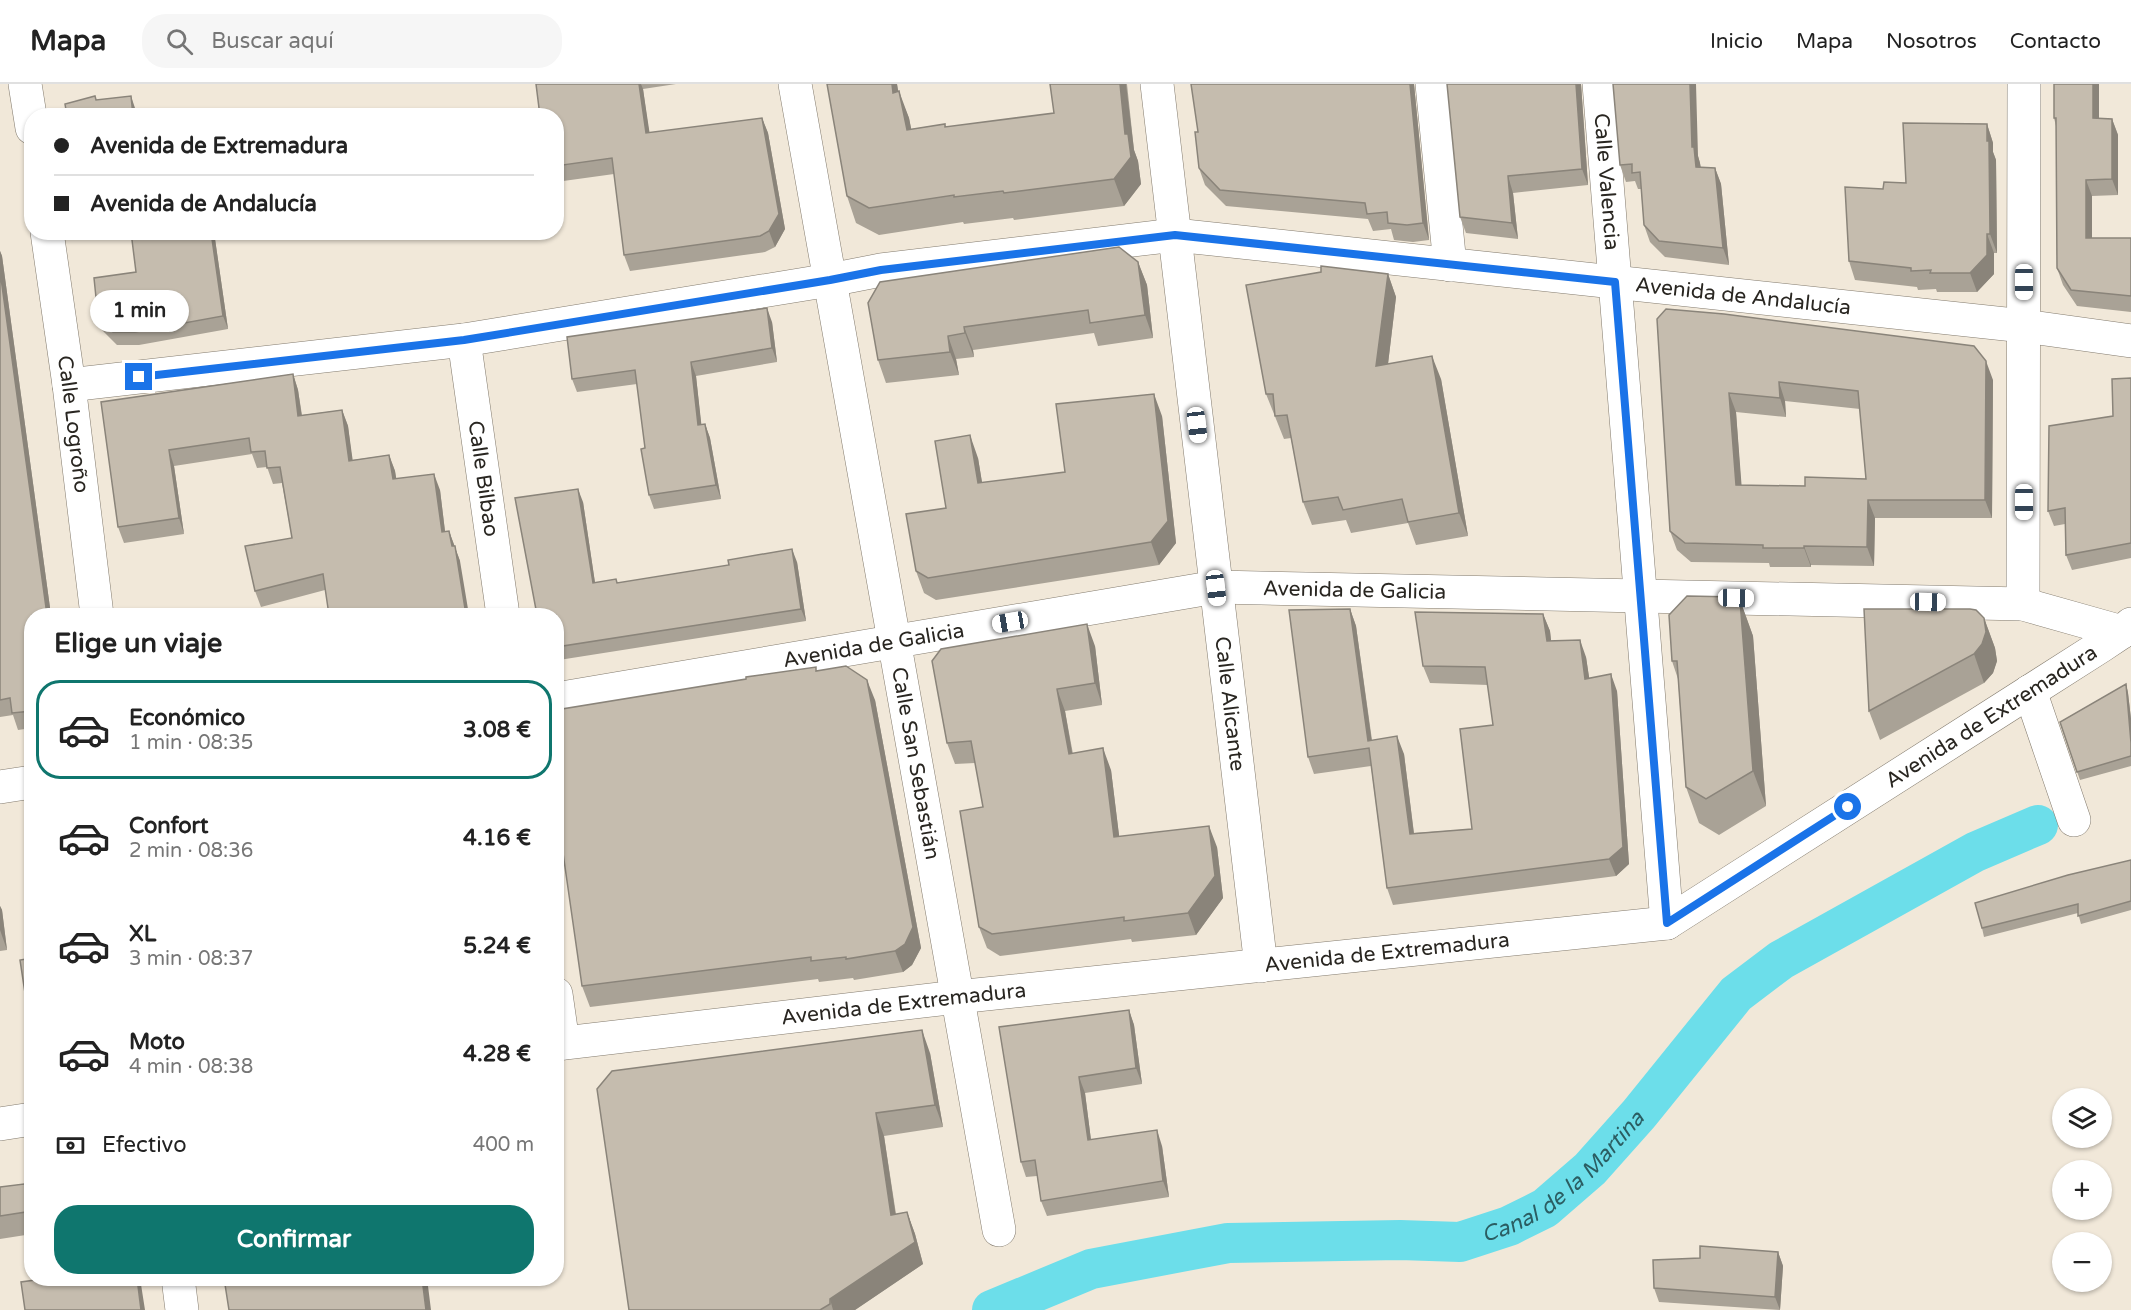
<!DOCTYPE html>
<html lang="es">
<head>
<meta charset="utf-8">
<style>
	body { margin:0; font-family:"Varela Round",sans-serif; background:#f6f6f6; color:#222; height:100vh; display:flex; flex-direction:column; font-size:22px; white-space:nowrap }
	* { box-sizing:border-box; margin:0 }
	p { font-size:20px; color:#767676 }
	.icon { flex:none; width:33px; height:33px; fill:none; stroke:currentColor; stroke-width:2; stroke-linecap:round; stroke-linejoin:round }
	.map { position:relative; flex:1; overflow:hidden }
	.sheet { position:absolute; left:24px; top:524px; width:540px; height:678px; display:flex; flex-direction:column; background:#fff; border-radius:24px; box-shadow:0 2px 4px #0004 }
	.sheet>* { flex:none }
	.banner { position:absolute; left:24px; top:24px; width:540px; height:132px; border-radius:24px; box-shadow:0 2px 4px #0004; display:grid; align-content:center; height:132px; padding:0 30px; background:#fff }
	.controls { position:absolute; left:2052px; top:1004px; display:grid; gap:12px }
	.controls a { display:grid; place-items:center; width:60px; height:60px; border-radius:50%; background:#fff; box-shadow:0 2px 4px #0004; font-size:30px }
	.end { position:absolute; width:27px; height:27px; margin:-14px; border:8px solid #1a73e8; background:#fff; box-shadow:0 0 0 3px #fff }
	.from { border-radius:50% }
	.bubble { position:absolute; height:42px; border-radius:21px; background:#fff; box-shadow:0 2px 4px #0004; font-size:20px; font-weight:700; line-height:42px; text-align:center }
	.car { position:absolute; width:18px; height:36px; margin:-18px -9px; border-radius:8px; box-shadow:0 0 4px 2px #0007; background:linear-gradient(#fff 24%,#345 0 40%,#fff 0 76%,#345 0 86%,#fff 0) }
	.banner b { display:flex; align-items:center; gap:21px; height:57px; font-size:22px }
	.banner b+b { border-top:2px solid #e0e0e0 }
	.banner i { width:15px; height:15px; background:#222 }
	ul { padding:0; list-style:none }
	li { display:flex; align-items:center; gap:18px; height:99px; margin:0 12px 9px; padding:0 18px; border:3px solid transparent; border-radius:24px }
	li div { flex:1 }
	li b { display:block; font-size:22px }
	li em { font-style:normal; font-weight:700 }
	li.selected { border-color:#0f766e }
	li>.icon { width:54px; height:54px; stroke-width:1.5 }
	h2 { padding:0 30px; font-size:27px; line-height:72px }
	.pay { display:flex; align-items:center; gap:15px; height:66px; padding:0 30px; font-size:22px }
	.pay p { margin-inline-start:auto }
	.button { display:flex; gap:12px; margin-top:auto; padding:12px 30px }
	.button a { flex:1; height:69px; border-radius:24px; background:#0f766e; color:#fff; font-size:24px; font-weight:700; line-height:69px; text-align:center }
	header { display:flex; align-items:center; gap:36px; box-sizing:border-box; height:84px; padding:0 30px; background:#fff; border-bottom:2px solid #e0e0e0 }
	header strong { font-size:28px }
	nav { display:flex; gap:33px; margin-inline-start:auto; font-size:21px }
	.search { width:420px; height:54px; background:#f6f6f6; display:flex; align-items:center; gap:15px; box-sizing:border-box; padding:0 21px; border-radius:24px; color:#767676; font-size:22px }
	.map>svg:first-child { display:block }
</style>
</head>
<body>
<header>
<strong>Mapa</strong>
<div class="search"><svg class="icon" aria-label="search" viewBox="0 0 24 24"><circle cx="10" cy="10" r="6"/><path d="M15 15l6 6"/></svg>Buscar aquí</div>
<nav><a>Inicio</a><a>Mapa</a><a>Nosotros</a><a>Contacto</a></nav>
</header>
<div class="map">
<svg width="2131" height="1226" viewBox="0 0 2131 1226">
	<rect width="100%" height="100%" fill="#f1e8d9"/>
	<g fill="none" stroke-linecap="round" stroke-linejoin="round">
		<path stroke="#6cdeea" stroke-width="40" id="s1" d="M992,1226L1091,1185L1228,1159L1400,1156L1460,1158L1509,1142L1545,1124L1590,1085L1639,1030L1736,910L1781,876L1975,768L2038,741"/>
		<defs>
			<g id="minor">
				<path d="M25,0L32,44"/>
				<path id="s2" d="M795,0L999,1146"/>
				<path id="s3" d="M1157,0L1261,882"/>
				<path d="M1432,0L1450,181"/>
				<path id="s4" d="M1599,0L1667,839"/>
				<path id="s5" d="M47,148L69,301L97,531"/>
				<path id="s6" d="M464,256L503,531"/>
				<path id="s7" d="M69,301L464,256L830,196L881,186L1175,151L2024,242L2131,257"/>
				<path d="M2023,520L2024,0"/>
				<path d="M2030,607L2074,736"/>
				<path id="s8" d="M556,615L1216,503L2023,520L2122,548"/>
				<path d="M0,703L32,698"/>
				<path d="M556,910L563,959"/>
				<path id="s9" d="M556,960L957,913L1667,839L2101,562L2122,548L2131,540"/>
				<path d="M0,1040L32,1035"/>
				<path d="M178,1194L182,1226"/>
			</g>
		</defs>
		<use href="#minor" stroke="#837b6e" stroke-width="34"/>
		<use href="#minor" stroke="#fff" stroke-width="33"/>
	</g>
	<path fill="#a9a296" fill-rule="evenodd" d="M536,0H676L643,5L649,49L762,34L768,49L785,145L775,163L765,168L630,187L624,171L614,90L556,98V32Z
		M897,0L898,8L909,34L911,45L945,40L946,43L1054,29L1050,0H1128H1127L1134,66L1138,77L1141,100L1124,122L1014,136L1013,134L964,140L963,138L879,151L856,139L847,112Z
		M1414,0L1429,156L1413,158L1394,156L1391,145L1373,147L1368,135L1226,122L1205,101L1199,84L1198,48Z
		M1581,0L1588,101L1513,109L1518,155L1466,149L1460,133Z
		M2054,0H2099V34L2112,35L2118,51V111L2092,112V154H2131V228L2077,222L2063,201L2057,184L2056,42L2054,34Z
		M1987,40L1993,59V68L1996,76L1997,169H1994V190L1977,208H1937L1936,205L1918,206L1917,203L1855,196L1849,177L1883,105L1906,99Z
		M1698,72L1701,83L1715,84L1721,100L1729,181L1665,173L1650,158L1644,141L1641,105H1638L1635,97L1626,98L1620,81Z
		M214,148L228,245L139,261H117L102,246L98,233L136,188Z
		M0,167L2,172L51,531H32V644L18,646L13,631L0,633Z
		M1138,178L1147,201L1153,254L1098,262L1094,249L973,266L974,273L956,275L959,291L886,299L878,276Z
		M1388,190L1396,213L1388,280L1441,295L1468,452L1416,461L1408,439L1351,449L1346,436L1312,441L1303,418L1291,354L1284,355L1266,310Z
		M1657,235L1993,296L1992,434H1875L1874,482L1811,481V483H1770L1769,479L1691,478L1677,466L1670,447ZM1785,317L1860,325L1866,395L1805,402L1741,401L1736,328L1786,333Z
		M772,238L777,278L696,292L701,340H705L710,354L721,415L654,425L649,411L645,364L637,300L577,308L572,295Z
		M293,290L298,306L302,331L342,326L348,342L352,376L389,371L395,387L396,395L440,406L445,447H449L460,477L325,506L261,523L255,507L292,454L282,399L273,400L267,383L257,384L252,370L174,382L184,450L124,459L118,443L101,318Z
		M2131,294V474L2072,486L2066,471L2065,440L2054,442L2048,427L2113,332Z
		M1162,332L1176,459L1159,481L936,516L924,509L916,487L946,424L978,374L982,399L1065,388Z
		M583,418L595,499L616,495L617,499L797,478L806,537L559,576L556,574V531Z
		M1737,516H1740L1753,552L1766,722L1719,751L1699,739L1686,703L1678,595L1672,577Z
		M1350,525L1356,542L1372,656L1404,670L1414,749L1472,745L1493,641L1488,601L1430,599L1423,582L1543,530L1550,547L1551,557L1586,573L1589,594L1617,607L1629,780L1616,792L1393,821L1387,804L1371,682L1314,690L1308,673Z
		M1984,534L1995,564L1997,577L1993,589L1984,599L1880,656L1869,627Z
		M1095,562L1102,621L1065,627L1073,670L1111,686L1119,752L1217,763L1223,814L1196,851L1132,858L1131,855L1000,872L987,864L979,843L983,723L975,679L955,680L947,659Z
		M817,587L875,616L921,864L912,881L903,888L854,896L853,894L819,898L818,895L590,923L582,902Z
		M2126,600L2128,609L2131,635V682L2080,696L2060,638Z
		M2131,776V826L2081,840L2078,829L1984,853L1982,844Z
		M0,822L2,826L7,866L0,867Z
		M1129,926L1134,941L1142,1000L1085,1009L1091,1056L1162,1062L1169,1113L1047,1132L1041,1117L1037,1092L1026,1093L1021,1078L999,943Z
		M930,969L943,1043L884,1052L896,1130L907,1128L915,1150L923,1180L855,1226H629Z
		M32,1099V1150L0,1155V1103Z
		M1778,1168L1783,1182L1780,1226L1659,1218L1654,1204L1700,1174Z
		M224,1194H481L428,1202Z"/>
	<path fill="#8a847a" d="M639,0H641L643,5L652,65L646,49Z
		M892,0H897L903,36L893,9Z
		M1120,0H1126L1134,66L1138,77L1141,100L1124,122L1114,95L1125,50Z
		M1410,0H1414L1429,156L1423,139Z
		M1576,0H1581L1588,101L1582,85Z
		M1690,0H1696L1698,72L1700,79L1702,100L1696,83L1692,63Z
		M2093,0H2099V51L2093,34Z
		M899,7L909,34L917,73L907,46Z
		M131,12L135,24L136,32H133Z
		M762,34L768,49L785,145L775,163L769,147Z
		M2112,35L2118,51V111L2112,95Z
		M1987,40L1993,59V68L1996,76L1997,169L1990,150Z
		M1715,84L1721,100L1729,181L1723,164Z
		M1508,92L1513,109L1518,155L1512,139Z
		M2086,96L2092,112V171L2086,154Z
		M211,148H214L228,245L223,232Z
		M1987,150L1994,169V190L1977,208L1970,189Z
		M0,167L2,172L51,531H47L0,187Z
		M1138,178L1147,201L1153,254L1145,231Z
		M1388,190L1396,213L1385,305L1376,282Z
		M767,224L772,238L777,278L772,264Z
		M964,243L973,266L974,273L965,249Z
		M948,252L956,275L959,291L950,268Z
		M1432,272L1441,295L1468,452L1459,429Z
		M1986,277L1993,296L1992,434L1985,416Z
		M691,278L696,292L703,355L698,341Z
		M293,290L298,306L304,348L298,332Z
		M1779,298L1785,317L1786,333L1780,314Z
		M1729,309L1736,328L1743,420L1736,401Z
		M1154,310L1162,332L1176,459L1159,481L1151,458Z
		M342,326L348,342L355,393L349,377Z
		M705,340L710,354L721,415L716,401Z
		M970,351L978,374L986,422L978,399Z
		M169,366L174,382L184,450L179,434Z
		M389,371L395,387L399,411L393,395Z
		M434,390L440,406L447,464L442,448Z
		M578,405L583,418L597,512L593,499Z
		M1868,416L1875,434L1874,482L1867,463Z
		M449,447L460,477L469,531H466Z
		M1804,462L1811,481V483L1804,464Z
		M792,465L797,478L806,537L801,525Z
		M1736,513L1741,526L1740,516L1753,552L1766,722L1753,687Z
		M1350,525L1356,542L1374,674L1368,657Z
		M1543,530L1550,547L1553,574L1547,557Z
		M1984,534L1995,564L1997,577L1993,589L1984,599L1974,570Z
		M1087,540L1095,562L1102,621L1095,599Z
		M1580,556L1586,573L1592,612L1585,595Z
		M1611,590L1617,607L1629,780L1616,792L1609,775Z
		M867,596L875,616L921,864L912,881L903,888L895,867Z
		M2126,600L2128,609L2131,635V659Z
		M1057,605L1065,627L1076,692L1069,670Z
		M1397,652L1404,670L1416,767L1410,750Z
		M1103,664L1111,686L1122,775L1114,753Z
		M1209,742L1217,763L1223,814L1196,851L1188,829Z
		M0,822L2,826L7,866L0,846Z
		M1129,926L1134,941L1142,1000L1136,984Z
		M922,946L930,969L943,1043L935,1021Z
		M1079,993L1085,1009L1093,1072L1088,1056Z
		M876,1029L884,1052L899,1154L891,1131Z
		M1157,1046L1162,1062L1169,1113L1163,1097Z
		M907,1128L915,1150L923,1180L855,1226H833L830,1215Z
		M1778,1168L1783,1182L1780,1226L1775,1213Z
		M137,1194H140L145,1226H141Z
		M422,1194H425L428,1202L431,1226H426Z"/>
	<path fill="#c5bcae" stroke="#8a847a" stroke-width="1.5" fill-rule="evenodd" d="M536,0H639L646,49L762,34L779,130L769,147L760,152L624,171L612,74L556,82V32H540Z
		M827,0H892L893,9L899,7L907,46L945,40V43L1054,29L1050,0H1120L1125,50H1128L1131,73L1114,95L1004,109L1003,107L954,113V111L869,124L847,112Z
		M1191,0H1410L1423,139L1407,141L1388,139L1387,128L1367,130L1365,119L1220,106L1199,84L1195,48H1198Z
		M1447,0H1576L1582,85L1508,92L1512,139L1460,133Z
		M1613,0H1690L1692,63H1694L1696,83L1715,84L1723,164L1659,157L1644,141L1640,88L1632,89V80L1620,81Z
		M2054,0H2093V34L2112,35V95L2086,96V154H2131V212L2071,206L2057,184L2056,34H2054Z
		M95,12L96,16L131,12L133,32H67L65,20Z
		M1903,39L1987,40V57H1989L1990,150H1987V171L1970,189H1930L1931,186L1911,187V184L1849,177L1845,103L1883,105L1884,98L1906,99Z
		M131,148H211L223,232L135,248H113L98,233L94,194L136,188Z
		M1119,163L1138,178L1145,231L1090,239L1088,226L964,243L965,249L948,252L950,268L878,276L868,219L880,198Z
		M1321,182L1388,190L1376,282L1432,272L1459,429L1408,438L1402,415L1343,426L1338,413L1303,418L1287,331L1275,332L1273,310H1266L1246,201L1321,188Z
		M0,187L47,531H32V627L12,629L10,614L0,616Z
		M767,224L772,264L691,278L698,341L705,340L716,401L649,411L641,365L645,364L635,286L572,295L567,253Z
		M1666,225L1724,230L1974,262L1986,277L1985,416H1868L1867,463L1804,462V464H1763V461L1685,459L1670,447L1657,235ZM1779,298L1858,307L1866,395L1805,393V402L1736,401L1729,309L1780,314Z
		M293,290L298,332L342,326L349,377L389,371L393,395L434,390L442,448L449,447L452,462H455L466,531H329L323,490L255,507L245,462L292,454L280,383L267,384L265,367L251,368L249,354L169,366L179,434L118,443L101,318Z
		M2131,294V459L2066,471L2065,424L2048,427L2049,342L2113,332L2112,295Z
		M1154,310L1168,437L1151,458L928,494L916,487L906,430L946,424L935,357L970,351L978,399L1065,388L1056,320Z
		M578,405L593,499L616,495L617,499L729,481L728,476L792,465L801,525L556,563V531H537L515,414Z
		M1687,512L1736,513V516H1740L1753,687L1706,715L1686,703L1677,577H1672L1669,531Z
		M1350,525L1368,657L1397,652L1410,750L1472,745L1460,645L1493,641L1485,583L1423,582L1415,528L1543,530L1547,557L1580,556L1585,595L1611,590L1623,763L1609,775L1387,804L1369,664L1308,673L1289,526Z
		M1864,525H1970L1976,526L1984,534L1986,548L1982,560L1974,570L1869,627Z
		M1087,540L1095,599L1057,605L1069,670L1103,664L1114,753L1209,742L1215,792L1188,829L1124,837V833L992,850L979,843L960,727L983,723L971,657L947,659L932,577L941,565Z
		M846,582L867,596L913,843L905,860L895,867L846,875V873L811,877V873L582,902L556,720V626L746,595V593L816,583V587Z
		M2126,600L2131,659V672L2077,688L2060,638Z
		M2131,776V817L2078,832V820L1982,844L1975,819L2068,791Z
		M32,874V955L20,876Z
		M1129,926L1136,984L1079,993L1088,1056L1157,1046L1163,1097L1041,1117L1035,1076L1021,1078L999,943Z
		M922,946L935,1021L876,1029L891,1131L907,1128L915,1158L830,1215V1220L820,1226H629L597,1005L612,987Z
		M32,1099V1127L0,1132V1103Z
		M1700,1162L1778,1168L1775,1213L1654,1204L1653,1176L1700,1174Z
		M50,1194H137L141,1226H25L21,1198Z
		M224,1194H422L426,1226H229Z"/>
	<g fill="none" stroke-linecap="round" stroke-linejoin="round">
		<path stroke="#1a73e8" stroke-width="8" d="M139,293L464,256L830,196L881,186L1175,151L1615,198L1667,839L1848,723"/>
	</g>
	<g text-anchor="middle" stroke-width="6" stroke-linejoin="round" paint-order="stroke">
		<g font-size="21" fill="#292621" stroke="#fff">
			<text dy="7" stroke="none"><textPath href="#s4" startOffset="98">Calle Valencia</textPath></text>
			<text dy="7" stroke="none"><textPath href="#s7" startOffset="1688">Avenida de Andalucía</textPath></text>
			<text dy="7" stroke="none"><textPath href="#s5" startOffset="194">Calle Logroño</textPath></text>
			<text dy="7" stroke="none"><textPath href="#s6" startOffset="140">Calle Bilbao</textPath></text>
			<text dy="7" stroke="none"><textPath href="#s8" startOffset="808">Avenida de Galicia</textPath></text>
			<text dy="7" stroke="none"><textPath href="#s8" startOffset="322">Avenida de Galicia</textPath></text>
			<text dy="7" stroke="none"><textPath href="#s3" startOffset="624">Calle Alicante</textPath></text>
			<text dy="7" stroke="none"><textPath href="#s9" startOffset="1502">Avenida de Extremadura</textPath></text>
			<text dy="7" stroke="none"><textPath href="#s2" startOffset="690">Calle San Sebastián</textPath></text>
			<text dy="7" stroke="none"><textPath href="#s9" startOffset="836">Avenida de Extremadura</textPath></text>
			<text dy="7" stroke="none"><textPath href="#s9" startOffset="350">Avenida de Extremadura</textPath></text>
		</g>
		<g font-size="22" font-style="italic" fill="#2b5d62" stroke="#fff">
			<text dy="8" stroke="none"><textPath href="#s1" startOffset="603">Canal de la Martina</textPath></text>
		</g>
	</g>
</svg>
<div class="controls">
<a><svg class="icon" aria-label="layers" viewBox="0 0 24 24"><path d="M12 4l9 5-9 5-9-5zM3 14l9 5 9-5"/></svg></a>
<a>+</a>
<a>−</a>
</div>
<i class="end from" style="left:1848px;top:723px"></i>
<i class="end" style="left:139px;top:293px"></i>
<div class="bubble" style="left:90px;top:206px;width:99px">1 min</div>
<i class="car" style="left:2024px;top:198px;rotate:180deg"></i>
<i class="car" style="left:1197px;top:341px;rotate:173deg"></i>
<i class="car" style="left:2024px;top:418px;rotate:180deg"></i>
<i class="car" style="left:1216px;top:504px;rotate:173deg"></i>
<i class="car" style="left:1736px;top:514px;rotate:91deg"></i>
<i class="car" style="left:1928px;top:518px;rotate:91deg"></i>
<i class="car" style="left:1010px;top:538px;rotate:260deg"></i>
<div class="banner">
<b><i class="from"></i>Avenida de Extremadura</b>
<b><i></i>Avenida de Andalucía</b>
</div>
<section class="sheet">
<h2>Elige un viaje</h2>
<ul>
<li class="selected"><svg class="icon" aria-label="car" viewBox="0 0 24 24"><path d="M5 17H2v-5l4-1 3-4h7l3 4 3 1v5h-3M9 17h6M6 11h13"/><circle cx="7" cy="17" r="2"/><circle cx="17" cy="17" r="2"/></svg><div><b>Económico</b><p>1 min · 08:35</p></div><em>3.08 €</em></li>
<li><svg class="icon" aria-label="car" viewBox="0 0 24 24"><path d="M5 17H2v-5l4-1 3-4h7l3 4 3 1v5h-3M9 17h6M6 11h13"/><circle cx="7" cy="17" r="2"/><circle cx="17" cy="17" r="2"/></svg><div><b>Confort</b><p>2 min · 08:36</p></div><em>4.16 €</em></li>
<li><svg class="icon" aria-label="car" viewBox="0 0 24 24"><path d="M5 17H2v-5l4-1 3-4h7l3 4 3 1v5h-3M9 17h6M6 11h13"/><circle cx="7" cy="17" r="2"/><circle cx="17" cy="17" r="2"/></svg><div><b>XL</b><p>3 min · 08:37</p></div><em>5.24 €</em></li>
<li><svg class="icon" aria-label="car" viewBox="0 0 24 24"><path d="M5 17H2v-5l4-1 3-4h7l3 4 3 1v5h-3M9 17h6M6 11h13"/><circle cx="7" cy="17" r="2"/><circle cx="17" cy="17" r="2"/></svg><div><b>Moto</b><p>4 min · 08:38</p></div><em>4.28 €</em></li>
</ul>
<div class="pay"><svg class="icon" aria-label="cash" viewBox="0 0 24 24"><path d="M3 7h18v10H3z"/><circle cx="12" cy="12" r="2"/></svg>Efectivo<p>400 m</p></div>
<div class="button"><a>Confirmar</a></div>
</section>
</div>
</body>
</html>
